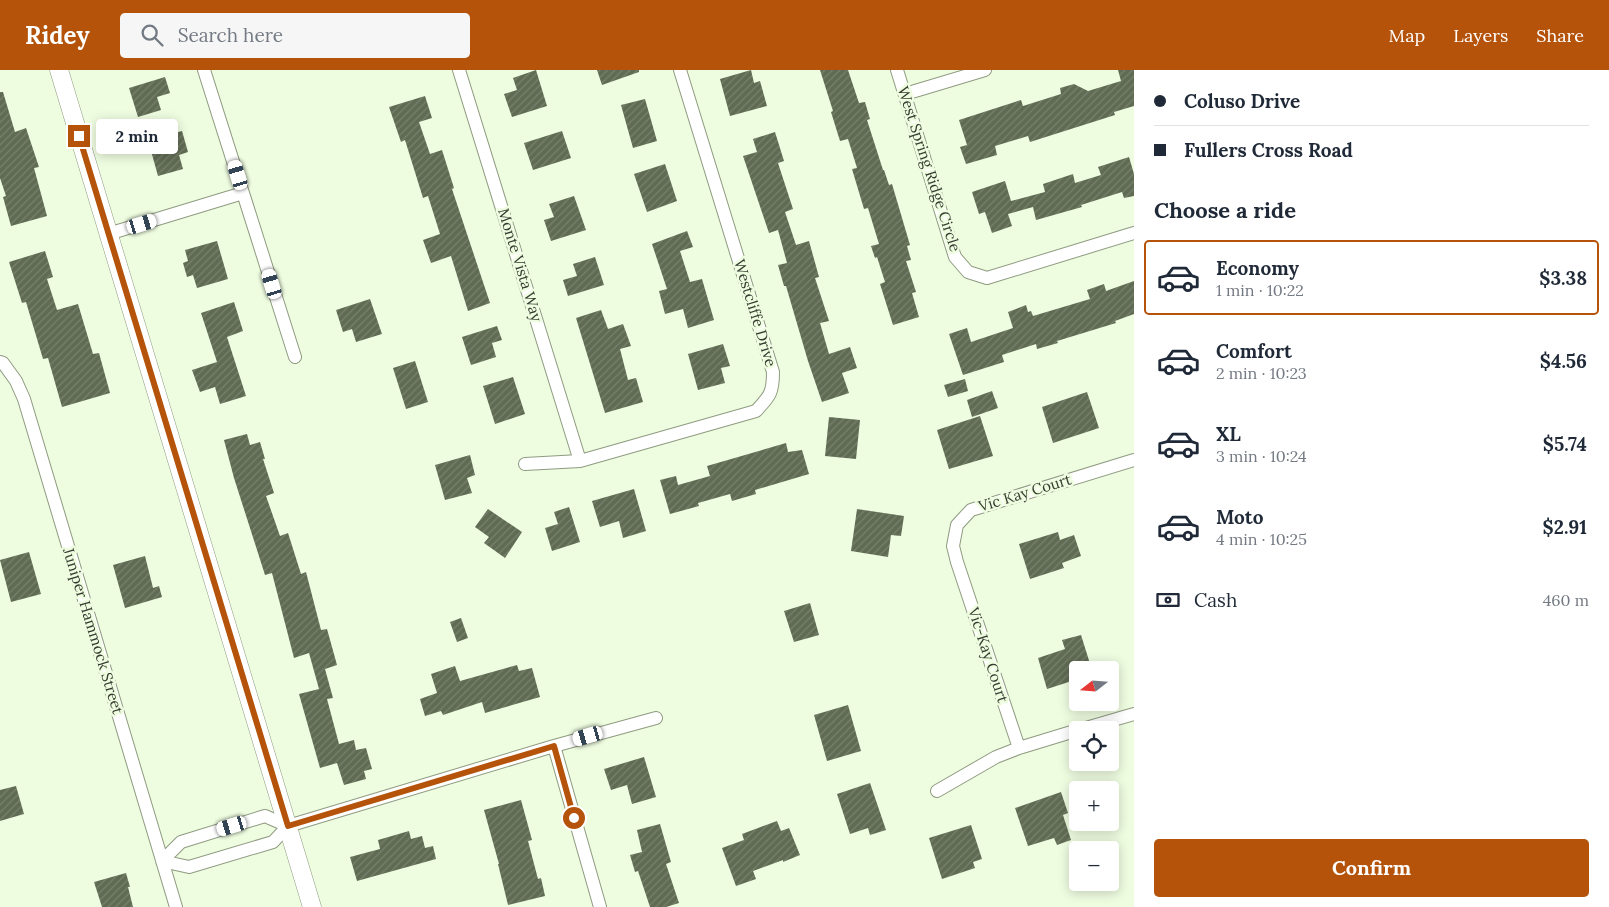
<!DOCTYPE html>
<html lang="en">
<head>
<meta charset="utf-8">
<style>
	body { margin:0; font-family:Lora,serif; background:#f6f6f7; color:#1f2937; height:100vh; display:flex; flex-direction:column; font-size:19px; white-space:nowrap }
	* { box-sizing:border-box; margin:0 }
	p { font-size:16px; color:#747a83 }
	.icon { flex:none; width:28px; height:28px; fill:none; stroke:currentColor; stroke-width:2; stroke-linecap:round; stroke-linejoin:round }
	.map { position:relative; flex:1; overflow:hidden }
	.panel { display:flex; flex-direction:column; background:#fff; width:475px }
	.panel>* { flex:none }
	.banner { display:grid; align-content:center; height:110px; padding:0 20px; background:#fff }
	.needle { width:32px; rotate:253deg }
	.buttons { position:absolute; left:1069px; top:591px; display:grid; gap:10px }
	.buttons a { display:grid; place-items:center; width:50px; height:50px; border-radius:5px; background:#fff; box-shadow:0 2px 12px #0003; font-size:25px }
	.end { position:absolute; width:22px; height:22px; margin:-11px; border:6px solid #b45309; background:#fff; box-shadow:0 0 0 2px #fff }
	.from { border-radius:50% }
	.bubble { position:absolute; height:35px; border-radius:5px; background:#fff; box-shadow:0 2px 12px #0003; font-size:16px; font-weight:700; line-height:35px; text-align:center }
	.car { position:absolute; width:15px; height:30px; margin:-15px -8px; border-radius:6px; box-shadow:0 0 4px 1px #0007; background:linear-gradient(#fff 24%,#345 0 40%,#fff 0 76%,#345 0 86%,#fff 0) }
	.banner b { display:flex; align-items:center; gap:18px; height:48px; font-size:19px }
	.banner b+b { border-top:1px solid #e0e1e3 }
	.banner i { width:12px; height:12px; background:#1f2937 }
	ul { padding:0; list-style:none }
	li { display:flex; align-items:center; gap:15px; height:75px; margin:0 10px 8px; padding:0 10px; border:2px solid transparent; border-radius:5px }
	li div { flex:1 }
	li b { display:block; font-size:19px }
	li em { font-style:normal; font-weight:700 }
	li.active { border-color:#b45309 }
	li>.icon { width:45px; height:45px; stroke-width:1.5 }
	h2 { padding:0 20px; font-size:22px; line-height:60px }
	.pay { display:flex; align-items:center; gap:12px; height:55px; padding:0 20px; font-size:19px }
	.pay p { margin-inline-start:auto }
	.primary-button { display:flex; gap:10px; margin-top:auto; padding:10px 20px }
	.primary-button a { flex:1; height:58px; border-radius:5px; background:#b45309; color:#fff; font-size:20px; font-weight:700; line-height:58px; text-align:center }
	header { display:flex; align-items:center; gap:30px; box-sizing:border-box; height:70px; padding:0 25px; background:#b45309; color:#fff }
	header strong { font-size:24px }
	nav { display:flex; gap:28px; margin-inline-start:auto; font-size:18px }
	.search { width:350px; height:45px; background:#f6f6f7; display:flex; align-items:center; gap:12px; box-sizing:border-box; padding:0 18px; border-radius:5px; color:#747a83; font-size:19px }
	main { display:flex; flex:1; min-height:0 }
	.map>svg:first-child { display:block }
</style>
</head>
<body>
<header>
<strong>Ridey</strong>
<div class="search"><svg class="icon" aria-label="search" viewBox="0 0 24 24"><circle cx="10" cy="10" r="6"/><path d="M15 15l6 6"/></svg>Search here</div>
<nav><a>Map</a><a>Layers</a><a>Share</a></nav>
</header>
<main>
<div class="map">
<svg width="1134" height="837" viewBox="0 0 1134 837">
	<defs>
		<pattern id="building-hatch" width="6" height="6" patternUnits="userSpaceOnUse" patternTransform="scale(1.25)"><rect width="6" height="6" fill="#606b53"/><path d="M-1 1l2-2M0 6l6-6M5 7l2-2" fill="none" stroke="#79816e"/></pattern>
	</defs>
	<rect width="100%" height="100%" fill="#eefce0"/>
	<path fill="url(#building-hatch)" d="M536,0L547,36L512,47L504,24L517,20L513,8Z
		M597,0H639V2L602,15Z
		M751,0L754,13L760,11L767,36L730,46L720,9Z
		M820,0H848L859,33L865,32L870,49L867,50L883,100H884L889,115L892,114L910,175L907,176L911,190L906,191L916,222L912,223L919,247L893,255L880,214L885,212L877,187L875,188L871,176L879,174L868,138L864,139L852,99L857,98L848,69L840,71L831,42L833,41Z
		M1118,0H1134V36L1114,42L1115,45L1030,72L1028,66L995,76L997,85L966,94L960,77L967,75L959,50L1021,30L1023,36L1061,24L1060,18L1074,14L1088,21L1121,11Z
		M165,7L170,23L157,27L161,40L138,47L129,18Z
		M0,22H3L15,62L26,58L39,97L34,98L47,146L11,156L3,127L6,126L0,108Z
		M425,26L432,48L419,52L430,84L442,80L454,118L452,119L490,233L468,241L451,186L431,193L423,170L440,164L428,126L423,128L405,70L401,72L389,37Z
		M645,29L657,71L633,78L621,35Z
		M182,61L188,82L179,85L183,99L158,106L148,70Z
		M562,61L571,88L533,100L524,73Z
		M775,62L784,91L778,93L793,139L785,142L796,175L809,171L819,207L815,208L829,251L820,253L829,284L850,277L857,298L842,303L849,323L822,332L808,291L786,216H784L778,195L787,193L778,160L769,163L743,86L757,82L753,69Z
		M1129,87L1134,104V126L1124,128L1122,122L1081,135L1082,137L1036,150L1033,137L1008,144L1012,156L992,163L985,142L979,144L972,122L1005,111L1011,131L1045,122L1043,114L1073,104L1075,113L1101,105L1098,97Z
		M665,94L677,131L647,142L634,104Z
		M574,126L586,160L551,171L544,150L554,147L549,134Z
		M687,161L693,177L680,181L690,212L702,209L714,250L688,258L683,239L665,244L659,221L667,219L652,174Z
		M217,171L228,209L197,218L193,205L187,207L183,193L188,191L185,180Z
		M45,181L53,207L47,209L57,240L78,234L93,284L99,283L110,323L62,337L48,288L43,289L26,232L22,233L9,192Z
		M595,187L604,215L568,226L563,210L577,206L573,194Z
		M1134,211V244L1115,251L1116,253L1057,271L1058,273L1037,279L1036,274L1002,285L1004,292L963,305L949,264L967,258L971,272L1013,258L1008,242L1016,239L1026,235L1028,242L1031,241L1033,246L1090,229L1087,220L1104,214L1106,221Z
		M370,229L382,264L356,272L352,259L343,262L336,240Z
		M234,232L243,261L227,267L246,326L220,334L215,317L200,322L192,300L217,292L201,243Z
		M601,240L608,259L623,254L631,276L620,279L628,310L636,308L643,332L605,343L576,248Z
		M497,256L502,270L492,273L496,287L471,295L462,267Z
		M723,274L730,296L721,298L725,313L698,320L688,284Z
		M415,291L428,332L406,339L393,298Z
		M513,307L525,344L495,354L483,316Z
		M965,309L968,321L948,327L944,315Z
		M992,321L998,338L972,347L967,330Z
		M1087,322L1099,358L1053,373L1042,337Z
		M980,346L993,386L949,399L937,360Z
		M829,347L860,350L856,389L825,386Z
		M247,364L250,375L260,372L265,389H263L274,423L266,426L280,466L288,463L301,504L306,502L321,560L327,559L337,595L325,599L333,628L327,629L339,674L354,670L356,680L366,678L372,699L364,701L366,709L344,715L337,693L320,698L299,624L319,619L309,583L294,588L272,503L265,505L234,408L224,370Z
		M786,373L788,382L802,380L809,404L755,420L756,424L732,431L730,424L698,433L699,436L670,444L660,410L676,406L678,415L710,406L707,396Z
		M470,385L475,405L467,408L472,423L445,430L435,395Z
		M634,419L646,461L623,468L619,451L600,457L592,431Z
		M569,437L580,472L552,481L545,458L558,454L554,442Z
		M488,439L522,462L505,488L484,473L489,467L475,457Z
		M857,439L904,446L901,466L891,465L888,487L851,481Z
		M1058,462L1060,470L1074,465L1081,486L1062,493L1064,498L1030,509L1019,474Z
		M29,482L41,524L11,532L0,490Z
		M145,486L153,518L159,516L162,527L125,538L113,495Z
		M810,533L819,565L794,572L784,541Z
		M461,548L468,568L457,572L450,552Z
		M1081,565L1092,600H1078V609L1047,619L1038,588L1065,579L1062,570Z
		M517,595L519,601L532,598L540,627L485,643L482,632L443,645L441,641L425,646L420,629L437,623L431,604L455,596L460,611Z
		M848,635L861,681L827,691L814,645Z
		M644,687L656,727L632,734L627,715L611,720L604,699Z
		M870,713L886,760L870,765L868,758L850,764L837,724Z
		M16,716L24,744L0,751V720Z
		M1061,722L1068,743L1063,745L1071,770L1057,775L1054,768L1028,776L1015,738Z
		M521,730L532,770L528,771L538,809L541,808L545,826L508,835L498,794H499L484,740Z
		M777,751L781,761L789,758L800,785L783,792V790L753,801L756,809L736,816L722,778L744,770L742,764Z
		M660,754L671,792L666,794L679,833L666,837H650L638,801L635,802L630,785L642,782L637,760Z
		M971,755L982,789L973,792L975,798L942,809L929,768Z
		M409,761L411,769L422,766L425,778L433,776L436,789L357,811L350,787L380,779L378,770Z
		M126,803L130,817H128L133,837H102L94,812Z"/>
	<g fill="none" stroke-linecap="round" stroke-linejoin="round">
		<defs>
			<path id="street" d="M204,0L295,287
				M459,0L580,391
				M897,0L955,187L968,202L987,208L1134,163
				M905,24L985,0
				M108,164L243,123
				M0,292L3,293L16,311L24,329L176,837
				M525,394L580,391L756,341C770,326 773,323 773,302L680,0
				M1079,660L1134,644
				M554,676L600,837
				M1019,678L957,492L953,476L957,455L971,440L1134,390
				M937,721L996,687L1019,678L1078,660
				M288,756L265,746L181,772L162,791L189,797L273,772L288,756L554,676L656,648"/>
			<path id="secondary" d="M59,0L312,837"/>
		</defs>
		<use href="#street" stroke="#8f9b81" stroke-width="14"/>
		<use href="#secondary" stroke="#8f9b81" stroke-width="19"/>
		<use href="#street" stroke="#fff" stroke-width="12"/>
		<use href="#secondary" stroke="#fff" stroke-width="18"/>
	</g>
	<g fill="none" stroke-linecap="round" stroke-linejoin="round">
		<path stroke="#b45309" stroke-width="6" d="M79,66L288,756L554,676L574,748"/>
	</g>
	<g text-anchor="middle" stroke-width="5" stroke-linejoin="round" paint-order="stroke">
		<g font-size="15" fill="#363b30" stroke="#eefce0">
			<text transform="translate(929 99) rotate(72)" y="5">West Spring Ridge Circle</text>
			<text transform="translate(520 195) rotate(73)" y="5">Monte Vista Way</text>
			<text transform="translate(755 243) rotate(73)" y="5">Westcliffe Drive</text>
			<text transform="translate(1025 423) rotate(-17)" y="5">Vic Kay Court</text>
			<text transform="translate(93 561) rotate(73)" y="5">Juniper Hammock Street</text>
			<text transform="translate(988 585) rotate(72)" y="5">Vic-Kay Court</text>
		</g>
	</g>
</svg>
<div class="buttons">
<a><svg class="needle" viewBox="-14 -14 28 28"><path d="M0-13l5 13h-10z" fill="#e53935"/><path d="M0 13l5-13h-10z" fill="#747a83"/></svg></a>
<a><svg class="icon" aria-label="locate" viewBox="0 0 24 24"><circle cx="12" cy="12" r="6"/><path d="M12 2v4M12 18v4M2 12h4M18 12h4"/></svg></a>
<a>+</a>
<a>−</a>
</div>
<i class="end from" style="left:574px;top:748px"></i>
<i class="end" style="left:79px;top:66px"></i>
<div class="bubble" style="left:96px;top:49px;width:82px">2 min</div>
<i class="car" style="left:238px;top:105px;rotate:343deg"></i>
<i class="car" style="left:142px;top:154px;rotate:73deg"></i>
<i class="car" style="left:272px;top:214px;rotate:343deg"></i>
<i class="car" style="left:588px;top:666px;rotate:254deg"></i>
<i class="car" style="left:232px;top:756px;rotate:253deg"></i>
</div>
<section class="panel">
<div class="banner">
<b><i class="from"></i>Coluso Drive</b>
<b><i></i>Fullers Cross Road</b>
</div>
<h2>Choose a ride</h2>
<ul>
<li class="active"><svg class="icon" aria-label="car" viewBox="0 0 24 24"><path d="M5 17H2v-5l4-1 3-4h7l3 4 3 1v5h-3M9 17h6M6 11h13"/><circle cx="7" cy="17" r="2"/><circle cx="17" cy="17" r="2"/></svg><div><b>Economy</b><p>1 min · 10:22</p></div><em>$3.38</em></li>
<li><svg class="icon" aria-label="car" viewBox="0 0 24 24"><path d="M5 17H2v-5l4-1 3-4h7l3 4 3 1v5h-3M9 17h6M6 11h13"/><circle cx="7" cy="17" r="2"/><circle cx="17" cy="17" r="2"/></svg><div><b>Comfort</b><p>2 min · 10:23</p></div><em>$4.56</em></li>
<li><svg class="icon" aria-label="car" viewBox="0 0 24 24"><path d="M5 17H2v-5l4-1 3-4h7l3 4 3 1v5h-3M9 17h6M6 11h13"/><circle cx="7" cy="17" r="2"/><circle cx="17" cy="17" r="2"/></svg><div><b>XL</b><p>3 min · 10:24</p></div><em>$5.74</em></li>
<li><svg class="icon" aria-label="car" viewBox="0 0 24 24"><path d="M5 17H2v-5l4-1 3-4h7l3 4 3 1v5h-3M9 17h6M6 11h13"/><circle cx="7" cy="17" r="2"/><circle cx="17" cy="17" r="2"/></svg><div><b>Moto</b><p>4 min · 10:25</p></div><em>$2.91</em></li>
</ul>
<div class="pay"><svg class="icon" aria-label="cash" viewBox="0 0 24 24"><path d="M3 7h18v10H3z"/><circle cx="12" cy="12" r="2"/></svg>Cash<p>460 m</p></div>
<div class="primary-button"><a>Confirm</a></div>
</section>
</main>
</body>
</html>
